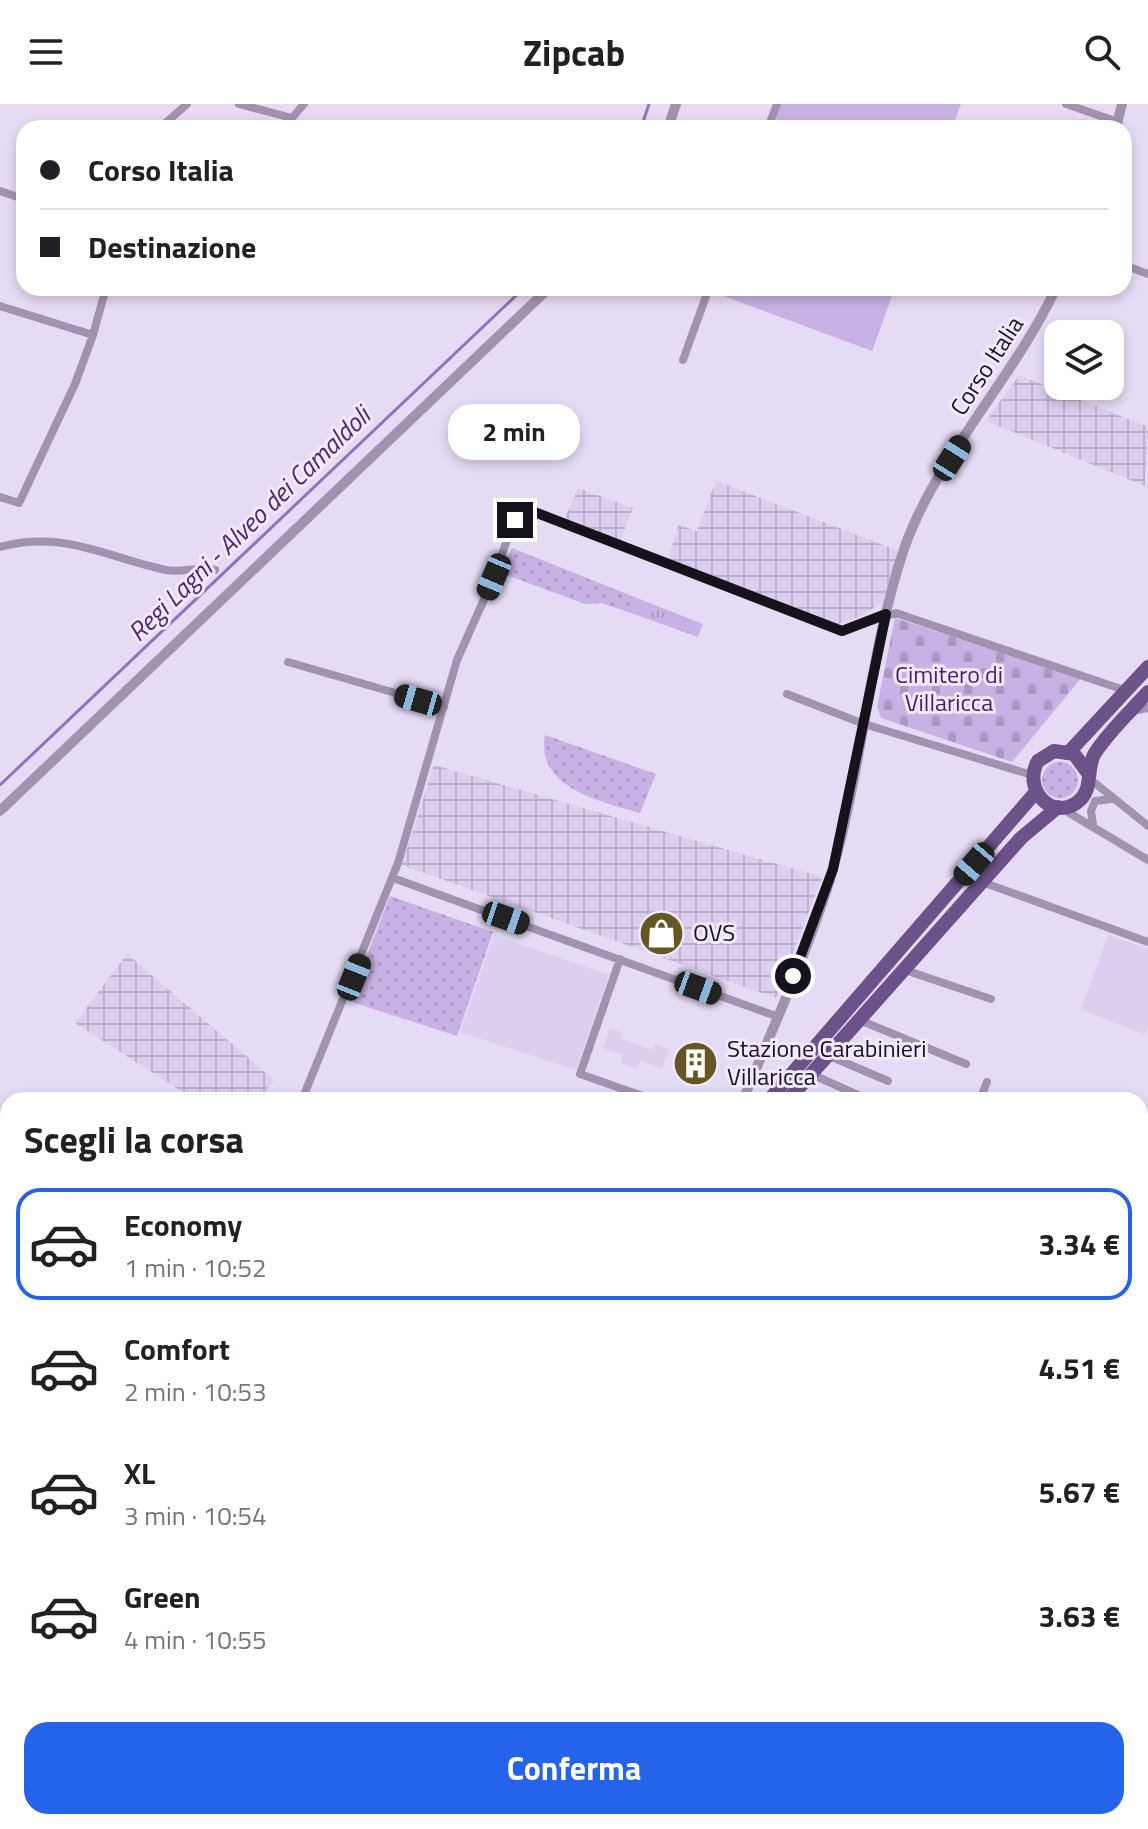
<!DOCTYPE html>
<html lang="it">
<head>
<meta charset="utf-8">
<style>
	body { margin:0; font-family:"Titillium Web",sans-serif; background:#f2f2f2; color:#202124; height:100vh; display:flex; flex-direction:column; font-size:30px; white-space:nowrap }
	* { box-sizing:border-box; margin:0 }
	p { font-size:26px; color:#757577 }
	.icon { flex:none; width:44px; height:44px; fill:none; stroke:currentColor; stroke-width:2; stroke-linecap:round; stroke-linejoin:round }
	.map { position:relative; flex:1; overflow:hidden }
	.panel { position:absolute; left:0px; top:988px; width:1148px; height:738px; display:flex; flex-direction:column; background:#fff; border-radius:24px 24px 0 0; box-shadow:0 4px 12px #0003 }
	.panel>* { flex:none }
	.hud { position:absolute; left:16px; top:16px; width:1116px; height:176px; border-radius:24px; box-shadow:0 4px 12px #0003; display:grid; align-content:center; height:176px; padding:0 24px; background:#fff }
	.buttons { position:absolute; left:1044px; top:216px; display:grid; gap:16px }
	.buttons a { display:grid; place-items:center; width:80px; height:80px; border-radius:16px; background:#fff; box-shadow:0 4px 12px #0003; font-size:40px }
	.end { position:absolute; width:36px; height:36px; margin:-18px; border:10px solid #16121b; background:#fff; box-shadow:0 0 0 4px #fff }
	.from { border-radius:50% }
	.bubble { position:absolute; height:56px; border-radius:24px; background:#fff; box-shadow:0 4px 12px #0003; font-size:26px; font-weight:700; line-height:56px; text-align:center }
	.car { position:absolute; width:24px; height:48px; margin:-24px -12px; border-radius:10px; box-shadow:0 0 6px 2px #0007; background:linear-gradient(#222 24%,#8ab4d8 0 40%,#222 0 76%,#8ab4d8 0 86%,#222 0) }
	.hud b { display:flex; align-items:center; gap:28px; height:76px; font-size:30px }
	.hud b+b { border-top:2px solid #e0e0e0 }
	.hud i { width:20px; height:20px; background:#202124 }
	ul { padding:0; list-style:none }
	li { display:flex; align-items:center; gap:24px; height:112px; margin:0 16px 12px; padding:0 8px; border:4px solid transparent; border-radius:24px }
	li div { flex:1 }
	li b { display:block; font-size:30px }
	li em { font-style:normal; font-weight:700 }
	li.active { border-color:#2563eb }
	li>.icon { width:72px; height:72px; stroke-width:1.5 }
	h2 { padding:0 24px; font-size:36px; line-height:96px }
	.primary-button { display:flex; gap:16px; margin-top:auto; padding:16px 24px }
	.primary-button a { flex:1; height:92px; border-radius:24px; background:#2563eb; color:#fff; font-size:32px; font-weight:700; line-height:92px; text-align:center }
	header { display:flex; justify-content:space-between; align-items:center; height:104px; padding:0 24px; background:#fff; font-size:36px; font-weight:700 }
	.map>svg:first-child { display:block }
</style>
</head>
<body>
<header><svg class="icon" aria-label="menu" viewBox="0 0 24 24"><path d="M4 6h16M4 12h16M4 18h16"/></svg>Zipcab<svg class="icon" aria-label="search" viewBox="0 0 24 24"><circle cx="10" cy="10" r="6"/><path d="M15 15l6 6"/></svg></header>
<div class="map">
<svg width="1148" height="1725" viewBox="0 0 1148 1725">
	<defs>
		<pattern id="industrial-grid" width="8" height="8" patternUnits="userSpaceOnUse" patternTransform="scale(2)"><rect width="8" height="8" fill="#dbceef"/><path d="M0 4h8M4 0v8" fill="none" stroke="#bbb0cc"/></pattern>
		<pattern id="grass-dots" width="8" height="8" patternUnits="userSpaceOnUse" patternTransform="scale(2)"><rect width="8" height="8" fill="#c8b2e5"/><path d="M2 2h.1M6 6h.1" fill="none" stroke="#ab98c4" stroke-width="1.8" stroke-linecap="round"/></pattern>
		<pattern id="cemetery-stones" width="16" height="16" patternUnits="userSpaceOnUse" patternTransform="scale(2)"><rect width="16" height="16" fill="#c8b2e5"/><path d="M2 7V4a2 2 0 0 1 4 0v3zM10 15v-3a2 2 0 0 1 4 0v3z" fill="#ab98c4"/></pattern>
		<pattern id="park-tufts" width="24" height="20" patternUnits="userSpaceOnUse" patternTransform="scale(2)"><rect width="24" height="20" fill="#c8b2e5"/><path d="M3 7l-1-3M5 7V3M7 7l1-3M15 17l-1-3M17 17v-4M19 17l1-3" fill="none" stroke="#ab98c4"/></pattern>
	</defs>
	<rect width="100%" height="100%" fill="#e5dbf5"/>
	<path fill="#dbceef" d="M494,831L609,871L576,966L460,928Z
		M1108,831L1148,845V923L1144,930L1081,906Z
		M610,924L623,929L622,935L653,946L655,940L669,945L662,965L641,957L637,965L621,959L623,951L603,944Z"/>
	<path fill="url(#industrial-grid)" d="M1019,271L1148,323L1145,382L986,317Z
		M716,377L899,447L882,498L864,511L838,520L668,456L678,421L697,427Z
		M578,384L633,404L620,438L564,416Z
		M434,661L822,773L776,894L402,761Z
		M127,850L274,976L259,996H195L75,919Z"/>
	<path fill="url(#grass-dots)" d="M512,444L637,494L631,509L602,499L585,500L501,469Z
		M545,631L656,670L640,709C602,698 535,684 545,631Z
		M1042 676a18 18 0 1 1 36 0a18 18 0 1 1-36 0Z
		M390,792L493,828L457,932L349,897Z
		M7,997L8,998V1134L0,1130V1014Z
		M8,1169V1213L0,1209V1187Z
		M0,1492L8,1495V1531L0,1527Z"/>
	<path fill="url(#cemetery-stones)" d="M895,514L1082,573L1012,658L881,614L877,602Z"/>
	<path fill="url(#park-tufts)" d="M637,494L703,520L698,533L631,509Z"/>
	<path fill="#c8b2e5" d="M781,0H961L952,24H773Z
		M714,184H895L872,247L713,188Z"/>
	<g fill="none" stroke-linecap="round" stroke-linejoin="round">
		<path stroke="#9274b8" stroke-width="3" d="M641,24L649,0
			M0,681L524,184"/>
		<path stroke="#a093b2" stroke-width="8" d="M239,0L292,14L304,0
			M1066,0L1118,18
			M160,24L187,0
			M768,24L777,0
			M0,87L24,95
			M1124,161L1148,170
			M0,202L93,231L106,184
			M683,256L709,184
			M0,393L19,399L75,280L93,231
			M0,443C65,426 105,453 166,466C182,469 199,462 215,466
			M288,558L444,603
			M787,590L864,620L1032,671
			M1132,607L1148,604
			M1090,675L1148,722
			M1061,704L1148,756
			M1093,721L1091,707L1095,697L1112,695
			M393,774L776,912
			M982,778L1148,838
			M620,855L580,970L654,996
			M902,865L991,895
			M857,915L966,960
			M827,951L888,977
			M811,970L869,996
			M302,996L398,759L457,556L494,473L519,402L842,527L896,509L1127,587
			M980,996L987,978
			M1140,1181L1148,1185
			M0,1214L8,1218
			M1140,1300L1148,1273
			M0,1441L8,1444
			M1140,1536L1148,1538
			M1140,1587L1148,1589
			M1140,1620L1148,1622
			M0,1637L8,1617
			M619,1718L636,1725
			M794,1718L814,1725
			M35,1725L38,1718
			M78,1725L81,1718
			M435,1725L438,1718
			M522,1725L524,1718
			M605,1725L607,1718
			M699,1725L701,1718
			M784,1725L786,1718
			M980,1725L982,1718
			M1018,1725L1021,1718"/>
		<path stroke="#a093b2" stroke-width="10" d="M668,24L676,0
			M1116,24L1122,0
			M0,707L549,184
			M743,996C773,923 812,839 833,765C863,660 869,549 904,445C936,353 1014,274 1056,184"/>
		<path stroke="#6b5288" stroke-width="14" d="M1069,648L1148,563
			M1088,669L1074,650L1054,647L1038,657C1021,686 1055,721 1081,695C1093,682 1086,663 1095,649C1109,627 1131,607 1148,588
			M769,996L1035,689
			M788,996L1021,734L1058,703
			M302,1725L304,1718
			M316,1725L318,1718"/>
	</g>
	<g fill="none" stroke-linecap="round" stroke-linejoin="round">
		<path stroke="#16121b" stroke-width="10" d="M515,416L519,402L842,527L886,510L833,765L793,872"/>
	</g>
	<defs>
		<symbol id="shop-disc" viewBox="-11 -11 22 22"><circle r="9.5" fill="#655724" stroke="#f2e9fe"/><path d="M-5-2.5h2.3a2.7 3.5 0 0 1 5.4 0H5L5.5 6h-11ZM-1.5-2.5h3a1.5 2.3 0 0 0-3 0Z" fill="#fff"/></symbol>
		<symbol id="building-disc" viewBox="-11 -11 22 22"><circle r="9.5" fill="#655724" stroke="#f2e9fe"/><path d="M-4-6H4V6H1V3H-1V6H-4ZM-2.5-4.3h1.7v1.8h-1.7ZM.8-4.3h1.7v1.8H.8ZM-2.5-1h1.7V.8h-1.7ZM.8-1h1.7V.8H.8Z" fill="#fff"/></symbol>
	</defs>
	<g fill-rule="evenodd">
		<use href="#shop-disc" x="636" y="804" width="51" height="51"/>
		<use href="#building-disc" x="670" y="934" width="51" height="51"/>
	</g>
	<g text-anchor="middle" stroke-width="6" stroke-linejoin="round" paint-order="stroke">
		<g font-size="24" fill="#16121b" stroke="#f2e9fe">
			<text transform="translate(987 262) rotate(-57)" y="8">Corso Italia</text>
		</g>
		<g font-size="24" fill="#481d6f" stroke="#f2e9fe">
			<text x="949" y="579">Cimitero di<tspan x="949" dy="28">Villaricca</tspan></text>
		</g>
		<g font-size="24" fill="#16121b" stroke="#f2e9fe" text-anchor="start">
			<text x="693" y="837">OVS</text>
			<text x="727" y="953">Stazione Carabinieri<tspan x="727" dy="28">Villaricca</tspan></text>
		</g>
		<g font-size="26" font-style="italic" fill="#4e2476" stroke="#f2e9fe">
			<text transform="translate(249 420) rotate(-44)" y="9">Regi Lagni - Alveo dei Camaldoli</text>
		</g>
	</g>
</svg>
<div class="buttons">
<a><svg class="icon" aria-label="layers" viewBox="0 0 24 24"><path d="M12 4l9 5-9 5-9-5zM3 14l9 5 9-5"/></svg></a>
</div>
<i class="end from" style="left:793px;top:872px"></i>
<i class="end" style="left:515px;top:416px"></i>
<div class="bubble" style="left:448px;top:300px;width:132px">2 min</div>
<i class="car" style="left:952px;top:354px;rotate:32deg"></i>
<i class="car" style="left:494px;top:473px;rotate:203deg"></i>
<i class="car" style="left:418px;top:596px;rotate:286deg"></i>
<i class="car" style="left:974px;top:760px;rotate:221deg"></i>
<i class="car" style="left:506px;top:814px;rotate:109deg"></i>
<i class="car" style="left:354px;top:873px;rotate:22deg"></i>
<i class="car" style="left:698px;top:884px;rotate:110deg"></i>
<div class="hud">
<b><i class="from"></i>Corso Italia</b>
<b><i></i>Destinazione</b>
</div>
<section class="panel">
<h2>Scegli la corsa</h2>
<ul>
<li class="active"><svg class="icon" aria-label="car" viewBox="0 0 24 24"><path d="M5 17H2v-5l4-1 3-4h7l3 4 3 1v5h-3M9 17h6M6 11h13"/><circle cx="7" cy="17" r="2"/><circle cx="17" cy="17" r="2"/></svg><div><b>Economy</b><p>1 min · 10:52</p></div><em>3.34 €</em></li>
<li><svg class="icon" aria-label="car" viewBox="0 0 24 24"><path d="M5 17H2v-5l4-1 3-4h7l3 4 3 1v5h-3M9 17h6M6 11h13"/><circle cx="7" cy="17" r="2"/><circle cx="17" cy="17" r="2"/></svg><div><b>Comfort</b><p>2 min · 10:53</p></div><em>4.51 €</em></li>
<li><svg class="icon" aria-label="car" viewBox="0 0 24 24"><path d="M5 17H2v-5l4-1 3-4h7l3 4 3 1v5h-3M9 17h6M6 11h13"/><circle cx="7" cy="17" r="2"/><circle cx="17" cy="17" r="2"/></svg><div><b>XL</b><p>3 min · 10:54</p></div><em>5.67 €</em></li>
<li><svg class="icon" aria-label="car" viewBox="0 0 24 24"><path d="M5 17H2v-5l4-1 3-4h7l3 4 3 1v5h-3M9 17h6M6 11h13"/><circle cx="7" cy="17" r="2"/><circle cx="17" cy="17" r="2"/></svg><div><b>Green</b><p>4 min · 10:55</p></div><em>3.63 €</em></li>
</ul>
<div class="primary-button"><a>Conferma</a></div>
</section>
</div>
</body>
</html>
